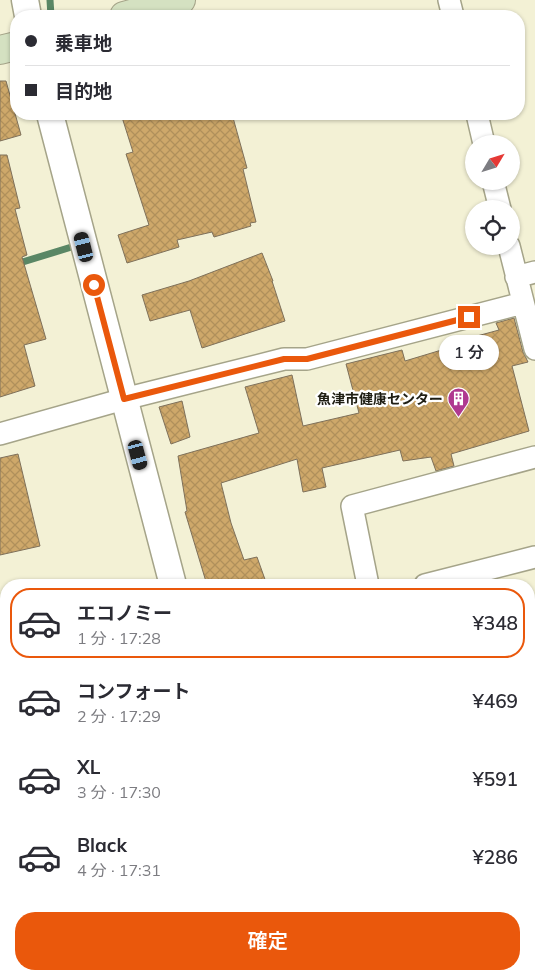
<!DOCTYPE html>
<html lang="ja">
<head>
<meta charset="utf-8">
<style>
	body { margin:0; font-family:Mulish,"Noto Sans JP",sans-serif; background:#f7f7f7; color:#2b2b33; height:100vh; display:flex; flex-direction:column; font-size:19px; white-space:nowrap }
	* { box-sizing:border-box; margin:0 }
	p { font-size:16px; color:#7c7c81 }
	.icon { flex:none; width:28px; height:28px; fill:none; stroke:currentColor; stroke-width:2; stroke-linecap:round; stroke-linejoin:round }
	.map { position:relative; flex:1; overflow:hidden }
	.panel { position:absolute; left:0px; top:579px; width:535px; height:401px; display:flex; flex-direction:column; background:#fff; border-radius:20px 20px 0 0; box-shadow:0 1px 4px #0004 }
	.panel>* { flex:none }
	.banner { position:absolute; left:10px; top:10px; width:515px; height:110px; border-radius:20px; box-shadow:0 1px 4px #0004; display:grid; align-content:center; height:110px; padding:0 15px; background:#fff }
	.needle { width:32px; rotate:52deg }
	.fabs { position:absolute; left:465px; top:135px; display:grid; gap:10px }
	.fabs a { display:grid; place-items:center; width:55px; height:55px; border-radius:50%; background:#fff; box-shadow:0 1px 4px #0004; font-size:25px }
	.end { position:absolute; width:22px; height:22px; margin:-11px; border:6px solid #ea580c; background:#fff; box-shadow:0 0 0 2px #fff }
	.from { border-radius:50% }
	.bubble { position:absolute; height:35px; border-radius:18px; background:#fff; box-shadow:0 1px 4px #0004; font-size:16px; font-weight:600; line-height:35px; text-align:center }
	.car { position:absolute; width:15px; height:30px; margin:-15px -8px; border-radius:6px; box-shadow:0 0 4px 1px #0007; background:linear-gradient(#222 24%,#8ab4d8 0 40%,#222 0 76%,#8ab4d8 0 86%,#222 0) }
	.banner b { display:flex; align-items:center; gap:18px; height:48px; font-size:19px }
	.banner b+b { border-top:1px solid #e1e1e2 }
	.banner i { width:12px; height:12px; background:#2b2b33 }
	ul { padding:9px 0 0; list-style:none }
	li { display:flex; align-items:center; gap:15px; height:70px; margin:0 10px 8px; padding:0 5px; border:2px solid transparent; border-radius:20px }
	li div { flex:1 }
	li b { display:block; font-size:19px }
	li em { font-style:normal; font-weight:600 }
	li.current { border-color:#ea580c }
	li>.icon { width:45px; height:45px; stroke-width:1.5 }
	.action { display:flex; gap:10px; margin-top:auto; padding:10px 15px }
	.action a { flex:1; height:58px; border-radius:20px; background:#ea580c; color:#fff; font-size:20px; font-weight:600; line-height:58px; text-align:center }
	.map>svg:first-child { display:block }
</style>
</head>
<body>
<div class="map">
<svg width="535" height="979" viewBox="0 0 535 979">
	<defs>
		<pattern id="building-cross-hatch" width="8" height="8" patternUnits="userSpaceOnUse" patternTransform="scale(1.25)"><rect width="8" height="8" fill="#cea86a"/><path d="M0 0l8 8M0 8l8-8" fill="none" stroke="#b0905b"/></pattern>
	</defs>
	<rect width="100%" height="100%" fill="#f3f1d5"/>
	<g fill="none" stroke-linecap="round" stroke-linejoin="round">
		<path stroke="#5a8765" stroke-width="7" d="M50,0L51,16
			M0,269L78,245
			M0,613L6,636
			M100,974L101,979"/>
	</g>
	<path fill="url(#building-cross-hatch)" stroke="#7e705a" d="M0,81H6L21,135L0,141Z
		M121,114H232L247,168L243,169L256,222L250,223L251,226L214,237L212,232L177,240L179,247L127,263L118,235L149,225L126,154L133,152Z
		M0,155H7L20,208L15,209L27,255L22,257L46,339L24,345L35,386L0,397Z
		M262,253L273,281H272L285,321L202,348L190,310L150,321L142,295L189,281Z
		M514,318L523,352L528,362L512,366L529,431L451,454L454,466L436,471L431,457L403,461L400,450L322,468L326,487L303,492L297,459L221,483L231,523L244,560L257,557L267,585H207L185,512L187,511L178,456L259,433L245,387L292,375L303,426L359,413L346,364L402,350L405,361L478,339L477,336L499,330L496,323Z
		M182,401L190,437L171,444L159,407Z
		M18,454L40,546L0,555V458Z"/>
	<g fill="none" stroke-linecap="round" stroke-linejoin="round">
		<defs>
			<path id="minor" d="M449,0L453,16
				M477,114L484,144
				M493,181L500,209
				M509,246L535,349
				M516,277L535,272
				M0,434L124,399L284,359H307L523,303
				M368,585L352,506L535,457
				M425,585L535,557
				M0,660L6,682
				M0,841L6,840
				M85,974L86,979
				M309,979L327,974"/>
			<path id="tertiary" d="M25,0L28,16
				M50,114L173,585
				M279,974L280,979"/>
			<path id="secondary" d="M124,16L181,0
				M0,50L16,46"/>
		</defs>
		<use href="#minor" stroke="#a5a489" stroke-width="24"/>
		<use href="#tertiary" stroke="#a5a489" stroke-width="29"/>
		<use href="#secondary" stroke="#a5a489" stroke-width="30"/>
		<use href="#minor" stroke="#fff" stroke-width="21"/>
		<use href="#tertiary" stroke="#fff" stroke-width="26"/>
		<use href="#secondary" stroke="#d4e1c1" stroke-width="28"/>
	</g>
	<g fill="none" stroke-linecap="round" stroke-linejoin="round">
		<path stroke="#ea580c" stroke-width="6" d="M94,285L124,399L284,359H307L469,317"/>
	</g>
	<defs>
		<symbol id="building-pin" viewBox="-11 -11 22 30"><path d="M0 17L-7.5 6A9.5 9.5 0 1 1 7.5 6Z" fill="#af3990" stroke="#fff"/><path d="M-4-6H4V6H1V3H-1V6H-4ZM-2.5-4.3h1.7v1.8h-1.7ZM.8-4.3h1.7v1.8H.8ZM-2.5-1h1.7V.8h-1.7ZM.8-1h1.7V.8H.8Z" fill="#fff"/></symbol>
	</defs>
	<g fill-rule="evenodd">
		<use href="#building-pin" x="446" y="386" width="25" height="34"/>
	</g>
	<g text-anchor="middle" stroke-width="4.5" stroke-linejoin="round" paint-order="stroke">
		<g font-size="14" font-weight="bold" fill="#1f1e14" stroke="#fff" text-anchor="end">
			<text x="443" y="404">魚津市健康センター</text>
		</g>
	</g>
</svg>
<div class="fabs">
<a><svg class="needle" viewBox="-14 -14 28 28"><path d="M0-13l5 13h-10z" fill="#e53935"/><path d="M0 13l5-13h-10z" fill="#7c7c81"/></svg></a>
<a><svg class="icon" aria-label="locate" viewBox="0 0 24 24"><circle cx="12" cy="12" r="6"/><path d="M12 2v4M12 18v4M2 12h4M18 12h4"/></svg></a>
</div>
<i class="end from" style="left:94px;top:285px"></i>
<i class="end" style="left:469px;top:317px"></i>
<div class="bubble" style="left:439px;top:335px;width:60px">1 分</div>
<i class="car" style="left:84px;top:247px;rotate:346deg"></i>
<i class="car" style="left:138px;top:455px;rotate:165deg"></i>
<div class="banner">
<b><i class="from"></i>乗車地</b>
<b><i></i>目的地</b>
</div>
<section class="panel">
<ul>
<li class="current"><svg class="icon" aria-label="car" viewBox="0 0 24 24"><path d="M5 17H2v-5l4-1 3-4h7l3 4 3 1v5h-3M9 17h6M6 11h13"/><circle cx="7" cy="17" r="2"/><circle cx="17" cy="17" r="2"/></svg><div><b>エコノミー</b><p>1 分 · 17:28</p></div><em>¥348</em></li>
<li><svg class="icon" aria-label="car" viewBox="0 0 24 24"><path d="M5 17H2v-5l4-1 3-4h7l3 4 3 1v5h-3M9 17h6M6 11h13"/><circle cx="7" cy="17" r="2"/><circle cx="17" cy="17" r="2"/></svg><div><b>コンフォート</b><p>2 分 · 17:29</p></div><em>¥469</em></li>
<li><svg class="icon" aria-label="car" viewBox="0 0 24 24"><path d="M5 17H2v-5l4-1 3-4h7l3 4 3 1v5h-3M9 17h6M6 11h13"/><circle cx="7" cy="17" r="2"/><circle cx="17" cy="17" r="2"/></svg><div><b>XL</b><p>3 分 · 17:30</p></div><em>¥591</em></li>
<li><svg class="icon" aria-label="car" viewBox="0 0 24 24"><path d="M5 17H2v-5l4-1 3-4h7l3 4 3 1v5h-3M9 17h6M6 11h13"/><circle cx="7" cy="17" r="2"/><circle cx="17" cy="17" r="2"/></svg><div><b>Black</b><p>4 分 · 17:31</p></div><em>¥286</em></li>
</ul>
<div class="action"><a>確定</a></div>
</section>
</div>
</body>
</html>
